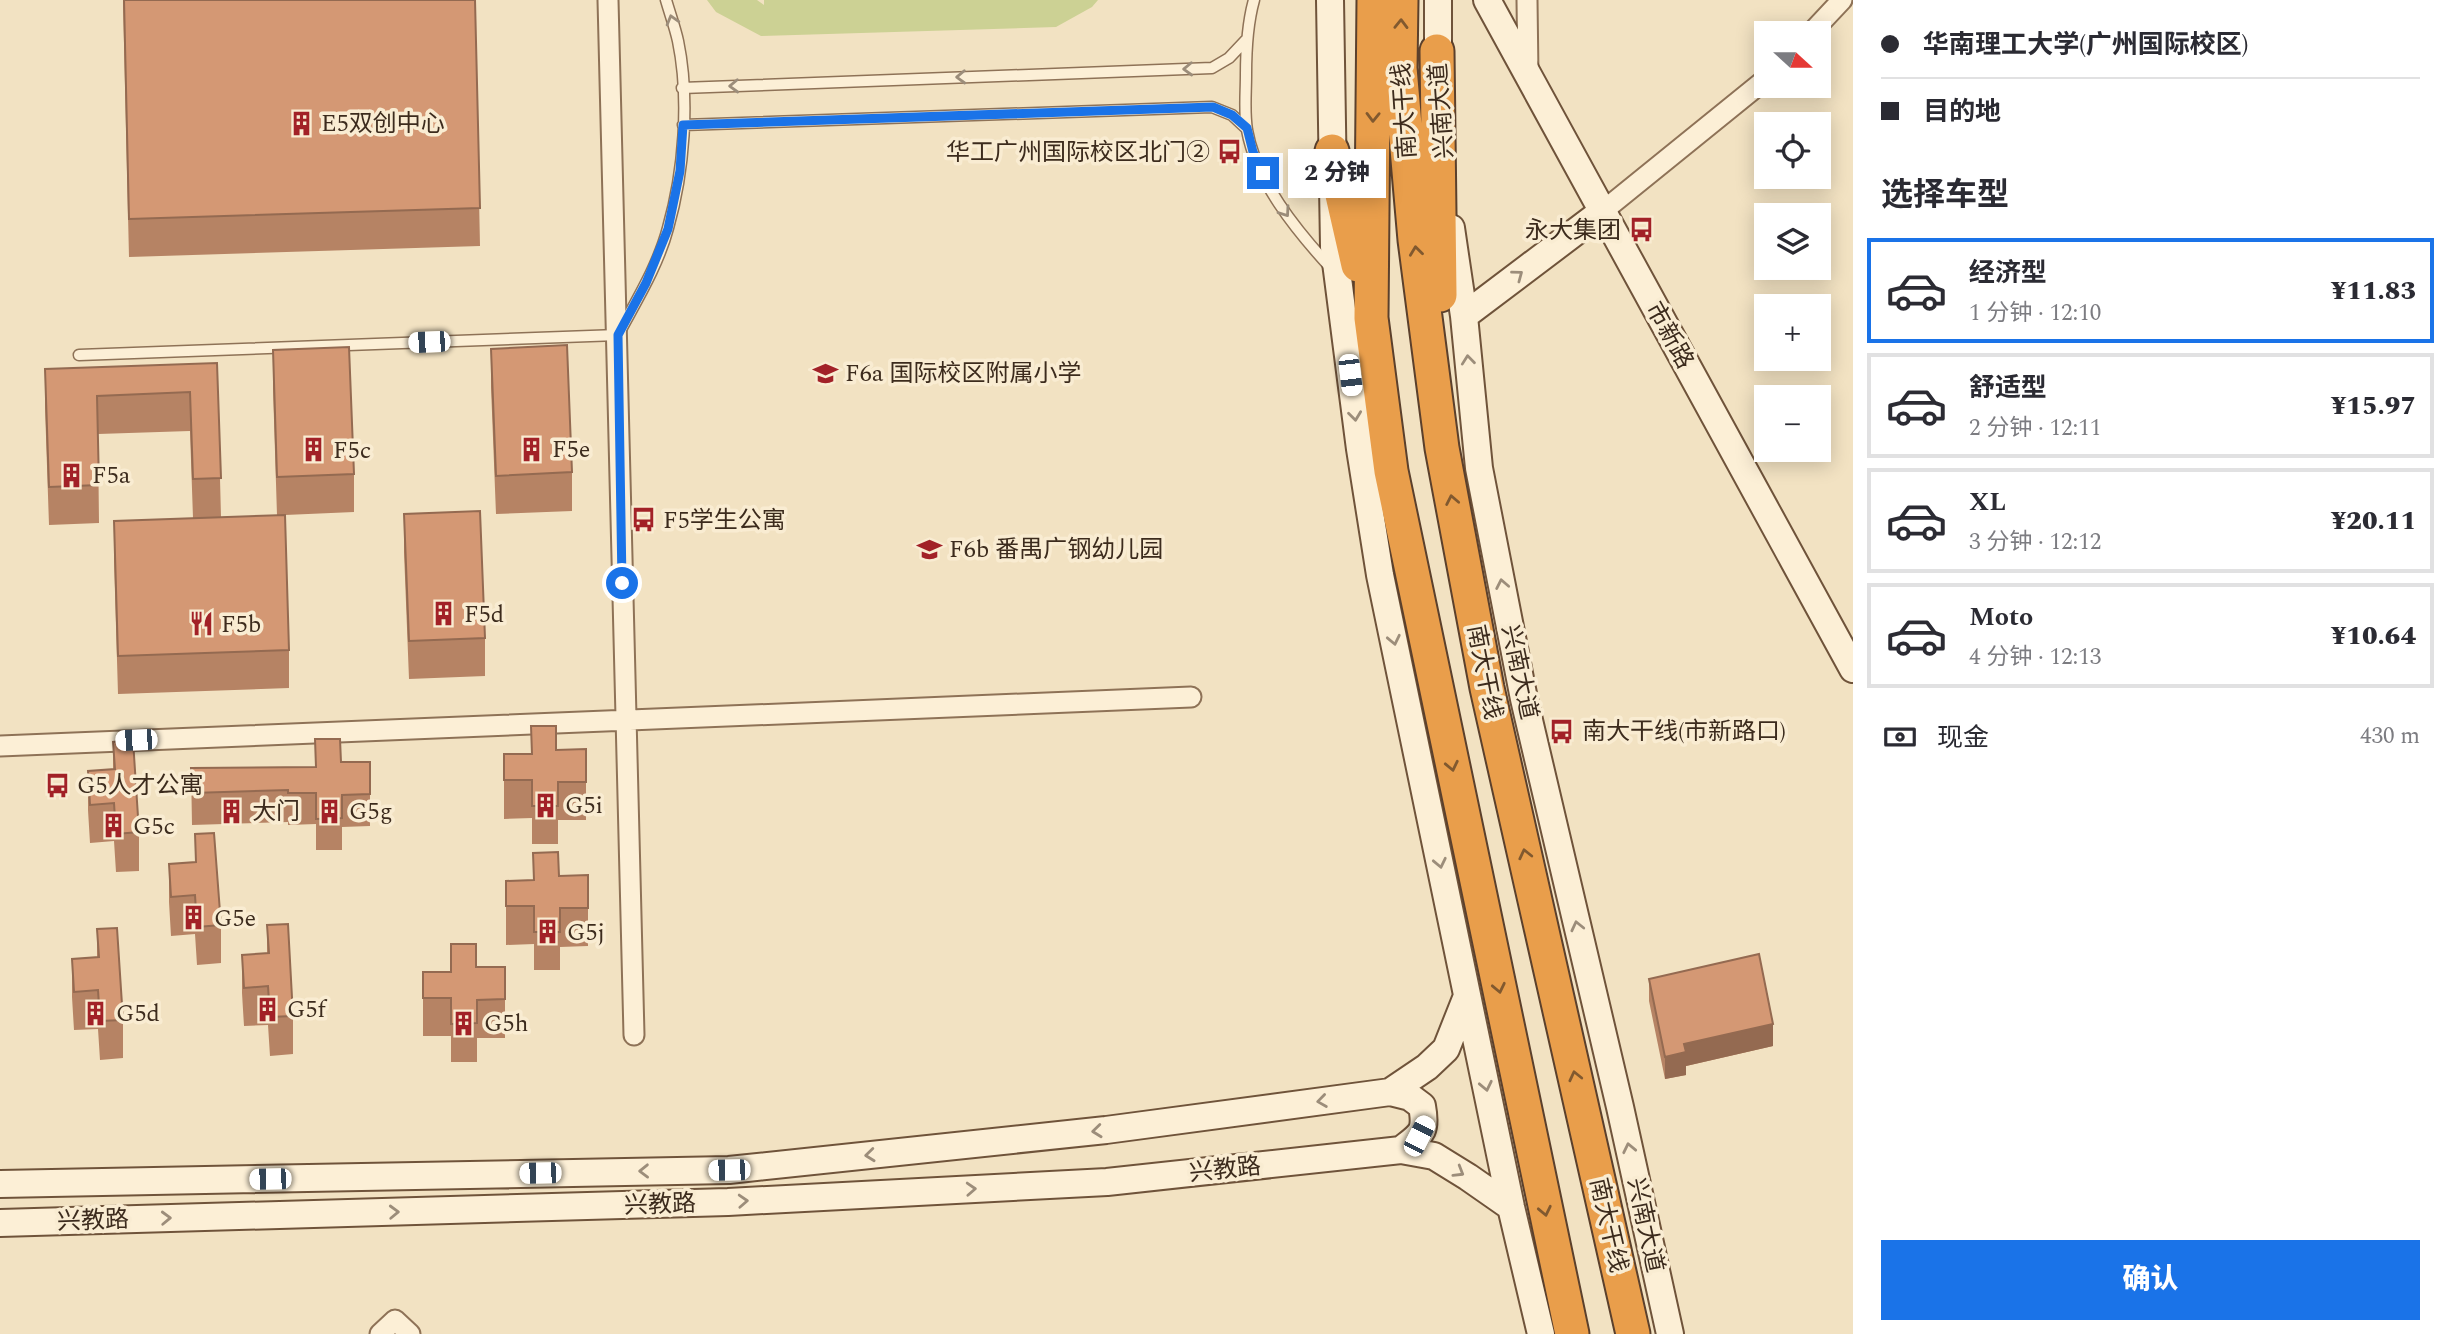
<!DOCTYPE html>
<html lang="zh">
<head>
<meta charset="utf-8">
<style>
	body { margin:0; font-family:Spectral,"Noto Sans SC",serif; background:#f7f7f7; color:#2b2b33; height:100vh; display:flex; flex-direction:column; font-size:26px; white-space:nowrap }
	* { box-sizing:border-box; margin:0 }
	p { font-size:23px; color:#7c7c81 }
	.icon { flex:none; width:38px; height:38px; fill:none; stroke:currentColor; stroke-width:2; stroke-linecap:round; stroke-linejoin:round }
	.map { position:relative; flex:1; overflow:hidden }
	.details { display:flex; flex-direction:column; background:#fff; width:595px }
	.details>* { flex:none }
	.hud { display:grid; align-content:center; height:154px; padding:0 28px; background:#fff }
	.needle { width:46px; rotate:111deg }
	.controls { position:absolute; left:1754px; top:21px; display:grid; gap:14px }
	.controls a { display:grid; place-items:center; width:77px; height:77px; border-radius:0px; background:#fff; box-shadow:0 4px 18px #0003; font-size:35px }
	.end { position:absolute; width:32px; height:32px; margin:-16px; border:9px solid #1a73e8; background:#fff; box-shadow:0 0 0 4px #fff }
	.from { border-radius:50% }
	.bubble { position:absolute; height:49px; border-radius:0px; background:#fff; box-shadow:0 4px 18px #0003; font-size:23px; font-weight:800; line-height:49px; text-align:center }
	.car { position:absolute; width:21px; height:42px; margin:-21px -10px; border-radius:9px; box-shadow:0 0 5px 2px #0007; background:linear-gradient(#fff 24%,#345 0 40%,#fff 0 76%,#345 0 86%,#fff 0) }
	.hud b { display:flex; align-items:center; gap:24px; height:66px; font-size:26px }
	.hud b+b { border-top:2px solid #e1e1e2 }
	.hud i { width:18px; height:18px; background:#2b2b33 }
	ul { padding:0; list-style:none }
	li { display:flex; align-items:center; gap:21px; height:105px; margin:0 14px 10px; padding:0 14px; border:4px solid #e1e1e2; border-radius:0px }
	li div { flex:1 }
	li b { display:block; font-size:26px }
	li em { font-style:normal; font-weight:800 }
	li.current { border-color:#1a73e8 }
	li>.icon { width:63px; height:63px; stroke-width:1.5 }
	h2 { padding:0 28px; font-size:32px; line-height:84px }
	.pay { display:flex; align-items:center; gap:18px; height:77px; padding:0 28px; font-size:26px }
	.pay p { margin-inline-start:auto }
	.button { display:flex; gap:14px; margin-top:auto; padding:14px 28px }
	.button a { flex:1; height:80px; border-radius:0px; background:#1a73e8; color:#fff; font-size:28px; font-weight:800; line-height:80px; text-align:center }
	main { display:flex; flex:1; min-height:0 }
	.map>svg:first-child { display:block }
</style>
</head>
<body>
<main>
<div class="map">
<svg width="1853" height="1334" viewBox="0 0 1853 1334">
	<rect width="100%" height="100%" fill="#f2e2c2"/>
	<path fill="#ccd194" d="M707,0H757L764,5V0H1098L1092,7L1056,27L761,36L716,12Z"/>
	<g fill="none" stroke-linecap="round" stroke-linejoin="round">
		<defs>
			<path id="lane" d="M1254,0C1247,25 1246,50 1246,75C1246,93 1244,112 1247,130C1256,181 1296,230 1330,267
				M682,88L1212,68L1229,58L1246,40
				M683,125L1212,107L1232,115L1247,129
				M79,355L618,335C636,301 658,266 668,228C684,172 690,99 678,41C675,27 670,14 666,0"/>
			<path id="street" d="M608,0L634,1035
				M1527,0L1528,73
				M1811,33L1842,0
				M1603,211L1766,79
				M0,746L1191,697
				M380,1334L395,1320L410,1334"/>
			<path id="secondary" d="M1330,0L1334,247L1360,449L1380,575L1511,1207L1541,1334
				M1438,0V71
				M1487,0L1853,669
				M1451,228L1464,316L1479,468L1524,699L1620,1107L1670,1334
				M1464,316L1603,211
				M1390,1092L1427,1067L1446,1049L1467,996
				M0,1184L729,1170L1106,1130L1390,1092L1410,1097L1422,1106C1427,1133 1421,1134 1401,1150
				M0,1223L728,1202L1107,1182L1401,1150L1434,1156L1468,1177L1511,1207"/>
			<path id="highway" d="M1374,0L1371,318L1391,471L1572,1334
				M1401,0L1400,68L1415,240L1442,448L1487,688L1633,1334
				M1437,51L1440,295
				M1332,151L1358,265"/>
		</defs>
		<use href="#lane" stroke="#8e7257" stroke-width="13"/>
		<use href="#street" stroke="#8e7257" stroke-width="23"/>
		<use href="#secondary" stroke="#6f533a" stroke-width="30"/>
		<use href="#highway" stroke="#5b402c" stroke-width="37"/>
		<use href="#lane" stroke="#fcefd6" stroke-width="10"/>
		<use href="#street" stroke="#fcefd6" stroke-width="19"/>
		<use href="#secondary" stroke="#fcefd6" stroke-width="26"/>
		<use href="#highway" stroke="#e99e4b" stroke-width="33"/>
	</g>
	<path fill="#b68364" d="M123,0H475L480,246L129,257Z
		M491,349L572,472V511L496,514L491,387Z
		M273,350L354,474V512L285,515L289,650V688L118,694L114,559V521L277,515L273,388Z
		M217,363L221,517L193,518L190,431L98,434L99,523L49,525L45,407V369Z
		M404,514L485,638V676L409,679L404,552Z
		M113,742L139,832V871L116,872L114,841L90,843L88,810V771L113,770Z
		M586,749V820H558V844H532V818L504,819V754H531L556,750Z
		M341,762H370V826L342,827V850H316V824L288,825V822L192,825L191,768L315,767Z
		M195,834L221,925V963L197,965L195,934L171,936L169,902V864L195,862Z
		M588,875V946L560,947V970H534V944L506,945V881L533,880L559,876Z
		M267,925L293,1016V1054L270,1056L268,1025L244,1026L242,993V955L267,953Z
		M97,929L123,1020V1058L100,1060L98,1029L74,1030L72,997V959L97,957Z
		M476,967H505V1038H477V1062H451V1036H423V972H451Z
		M1649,979L1773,1046L1686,1066V1075L1665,1079L1649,1001Z"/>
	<path fill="#946a51" d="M1773,1024V1046L1686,1066V1075L1665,1079V1057L1684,1044Z"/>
	<path fill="#d49874" stroke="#946a51" stroke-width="2" d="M124,0H475L480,208L129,219Z
		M567,345L572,472L496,476L491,349Z
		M349,347L354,474L277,477L273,350Z
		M217,363L221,478L193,479L190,392L97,396L99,485L49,487L45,369Z
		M480,511L485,638L409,641L404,514Z
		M285,515L289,650L118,656L114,521Z
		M531,726H556V750L586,749V782H558V806H532V780H504V754H532Z
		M315,739H340L341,762H370V794L342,795V818L316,819V793H288V790L192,793L191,768L316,767Z
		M133,740L139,832L116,834L114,803L90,805L88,771L115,769L113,742Z
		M214,833L221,925L197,927L195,895L171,897L169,864L196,862L195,834Z
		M558,852L559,876L588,875V908H560V932H534V906H506V881L534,880L533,853Z
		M288,924L293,1016L270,1017L268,986L244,988L242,955L269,953L267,925Z
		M117,928L123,1020L100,1021L98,990L74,992L72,959L99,957L97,929Z
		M451,944H476V967H505V999L477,1000V1023L451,1024V998H423V972H451Z
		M1759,954L1773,1024L1684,1044L1686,1052L1665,1057L1649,979Z"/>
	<defs><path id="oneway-chevron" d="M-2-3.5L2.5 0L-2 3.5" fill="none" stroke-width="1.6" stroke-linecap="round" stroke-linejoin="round" transform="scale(1.75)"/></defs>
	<g stroke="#9c8d7a">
		<use href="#oneway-chevron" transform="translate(672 20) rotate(-106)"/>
		<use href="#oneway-chevron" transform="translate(1188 69) rotate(178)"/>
		<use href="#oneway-chevron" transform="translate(961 77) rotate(178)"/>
		<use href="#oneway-chevron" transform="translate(734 86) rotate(178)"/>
		<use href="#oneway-chevron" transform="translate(1285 212) rotate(55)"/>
		<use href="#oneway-chevron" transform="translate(1518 275) rotate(-37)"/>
		<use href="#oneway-chevron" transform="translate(1468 360) rotate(-96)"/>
		<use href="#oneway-chevron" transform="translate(1355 416) rotate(83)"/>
		<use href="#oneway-chevron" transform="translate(1502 584) rotate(-101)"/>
		<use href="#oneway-chevron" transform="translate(1394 640) rotate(78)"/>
		<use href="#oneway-chevron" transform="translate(1440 863) rotate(78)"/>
		<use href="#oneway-chevron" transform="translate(1577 926) rotate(-103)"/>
		<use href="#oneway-chevron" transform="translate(1486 1086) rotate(78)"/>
		<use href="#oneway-chevron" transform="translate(1322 1101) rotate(172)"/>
		<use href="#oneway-chevron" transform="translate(1097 1131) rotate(174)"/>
		<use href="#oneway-chevron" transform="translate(1629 1148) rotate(-102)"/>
		<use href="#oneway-chevron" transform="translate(870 1155) rotate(174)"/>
		<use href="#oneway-chevron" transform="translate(644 1171) rotate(179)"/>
		<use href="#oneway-chevron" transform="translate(1459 1172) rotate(31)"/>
		<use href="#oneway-chevron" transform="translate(971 1189) rotate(-3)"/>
		<use href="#oneway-chevron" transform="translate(743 1201) rotate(-3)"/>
		<use href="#oneway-chevron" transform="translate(394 1212) rotate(-2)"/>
		<use href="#oneway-chevron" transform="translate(166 1218) rotate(-2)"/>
	</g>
	<g stroke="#81592f">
		<use href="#oneway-chevron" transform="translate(1401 24) rotate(-89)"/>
		<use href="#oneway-chevron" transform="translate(1373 117) rotate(91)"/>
		<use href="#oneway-chevron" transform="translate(1416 251) rotate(-97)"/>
		<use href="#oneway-chevron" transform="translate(1452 500) rotate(-101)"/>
		<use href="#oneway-chevron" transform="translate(1452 766) rotate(78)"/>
		<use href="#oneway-chevron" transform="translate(1525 854) rotate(-103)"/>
		<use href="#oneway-chevron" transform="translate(1499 988) rotate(78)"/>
		<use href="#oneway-chevron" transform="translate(1575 1076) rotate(-103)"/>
		<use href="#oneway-chevron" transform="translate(1545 1211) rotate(78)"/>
	</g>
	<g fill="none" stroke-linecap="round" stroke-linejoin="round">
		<path stroke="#1a73e8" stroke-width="9" d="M622,583L618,335L646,283L668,229L680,171L683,125L1213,107L1232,115L1247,128L1253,152L1263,173"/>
	</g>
	<defs>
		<symbol id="building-bare" viewBox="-9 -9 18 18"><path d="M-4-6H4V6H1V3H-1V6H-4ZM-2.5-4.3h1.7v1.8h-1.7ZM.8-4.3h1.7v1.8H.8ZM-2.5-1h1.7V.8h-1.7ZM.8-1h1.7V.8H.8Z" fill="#a22127" stroke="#f9ecd2" stroke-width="2.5" paint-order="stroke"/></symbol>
		<symbol id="bus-bare" viewBox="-9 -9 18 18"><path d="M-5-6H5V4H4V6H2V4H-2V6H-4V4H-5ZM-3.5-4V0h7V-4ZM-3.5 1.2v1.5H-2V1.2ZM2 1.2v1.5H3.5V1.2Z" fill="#a22127" stroke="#f9ecd2" stroke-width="2.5" paint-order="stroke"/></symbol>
		<symbol id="school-bare" viewBox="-9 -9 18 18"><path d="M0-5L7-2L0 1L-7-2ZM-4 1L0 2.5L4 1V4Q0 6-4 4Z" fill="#a22127" stroke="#f9ecd2" stroke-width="2.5" paint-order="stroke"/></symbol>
		<symbol id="restaurant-bare" viewBox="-9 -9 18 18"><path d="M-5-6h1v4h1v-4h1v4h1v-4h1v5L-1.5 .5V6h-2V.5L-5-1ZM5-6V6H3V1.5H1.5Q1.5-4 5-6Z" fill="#a22127" stroke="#f9ecd2" stroke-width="2.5" paint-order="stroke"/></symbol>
	</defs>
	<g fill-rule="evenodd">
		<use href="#building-bare" x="284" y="106" width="35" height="35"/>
		<use href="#bus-bare" x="1212" y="134" width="35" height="35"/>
		<use href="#bus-bare" x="1624" y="212" width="35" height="35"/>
		<use href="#school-bare" x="808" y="356" width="35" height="35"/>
		<use href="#building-bare" x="514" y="432" width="35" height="35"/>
		<use href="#building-bare" x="296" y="432" width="35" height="35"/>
		<use href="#building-bare" x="54" y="458" width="35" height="35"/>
		<use href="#bus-bare" x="626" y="502" width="35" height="35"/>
		<use href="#school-bare" x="912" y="532" width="35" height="35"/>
		<use href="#building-bare" x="426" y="596" width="35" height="35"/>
		<use href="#restaurant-bare" x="184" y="606" width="35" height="35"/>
		<use href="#bus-bare" x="1544" y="714" width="35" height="35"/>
		<use href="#bus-bare" x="40" y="768" width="35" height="35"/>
		<use href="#building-bare" x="528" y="788" width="35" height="35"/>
		<use href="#building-bare" x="214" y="794" width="35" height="35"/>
		<use href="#building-bare" x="312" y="794" width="35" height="35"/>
		<use href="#building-bare" x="96" y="808" width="35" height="35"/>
		<use href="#building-bare" x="176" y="900" width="35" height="35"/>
		<use href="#building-bare" x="530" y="914" width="35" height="35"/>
		<use href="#building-bare" x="250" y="992" width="35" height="35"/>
		<use href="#building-bare" x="78" y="996" width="35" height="35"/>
		<use href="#building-bare" x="446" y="1006" width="35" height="35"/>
	</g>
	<g text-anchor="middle" stroke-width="7" stroke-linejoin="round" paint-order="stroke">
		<g font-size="24" fill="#3c2b1d" stroke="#f9ecd2">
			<text transform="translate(1404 111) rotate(-94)" y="8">南大干线</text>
			<text transform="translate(1441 111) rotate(-94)" y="8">兴南大道</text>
			<text transform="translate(1670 335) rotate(61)" y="8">市新路</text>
			<text transform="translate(1485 672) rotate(79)" y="8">南大干线</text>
			<text transform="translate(1520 672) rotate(78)" y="8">兴南大道</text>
			<text transform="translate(1225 1169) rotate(-6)" y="8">兴教路</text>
			<text transform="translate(660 1204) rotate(-2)" y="8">兴教路</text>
			<text transform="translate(93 1220) rotate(-2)" y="8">兴教路</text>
			<text transform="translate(1609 1225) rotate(77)" y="8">南大干线</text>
			<text transform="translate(1646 1225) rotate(78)" y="8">兴南大道</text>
		</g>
		<g font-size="24" fill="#3c2b1d" stroke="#f9ecd2" text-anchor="start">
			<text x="321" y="131">E5双创中心</text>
			<text x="1210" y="160" text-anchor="end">华工广州国际校区北门②</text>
			<text x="1621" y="238" text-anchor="end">永大集团</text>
			<text x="845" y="381">F6a 国际校区附属小学</text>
			<text x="552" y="457">F5e</text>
			<text x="333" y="458">F5c</text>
			<text x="92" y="483">F5a</text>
			<text x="663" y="528">F5学生公寓</text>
			<text x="949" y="557">F6b 番禺广钢幼儿园</text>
			<text x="464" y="622">F5d</text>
			<text x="221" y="632">F5b</text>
			<text x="1582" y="739">南大干线(市新路口)</text>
			<text x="77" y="793">G5人才公寓</text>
			<text x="565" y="813">G5i</text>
			<text x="252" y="819">大门</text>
			<text x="349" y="819">G5g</text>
			<text x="133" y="834">G5c</text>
			<text x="214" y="926">G5e</text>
			<text x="567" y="940">G5j</text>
			<text x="287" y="1017">G5f</text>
			<text x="116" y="1021">G5d</text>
			<text x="484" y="1031">G5h</text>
		</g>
	</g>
</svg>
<div class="controls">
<a><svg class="needle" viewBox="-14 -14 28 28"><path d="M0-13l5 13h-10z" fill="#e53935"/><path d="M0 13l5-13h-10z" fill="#7c7c81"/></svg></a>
<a><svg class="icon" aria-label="locate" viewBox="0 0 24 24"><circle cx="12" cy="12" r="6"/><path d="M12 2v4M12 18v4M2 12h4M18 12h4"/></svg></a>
<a><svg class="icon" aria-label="layers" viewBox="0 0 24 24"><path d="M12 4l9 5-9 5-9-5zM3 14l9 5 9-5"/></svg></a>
<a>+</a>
<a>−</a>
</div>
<i class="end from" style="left:622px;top:583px"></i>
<i class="end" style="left:1263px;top:173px"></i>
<div class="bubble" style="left:1288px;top:149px;width:98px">2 分钟</div>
<i class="car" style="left:429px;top:342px;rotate:268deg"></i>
<i class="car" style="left:1350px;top:375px;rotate:173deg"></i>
<i class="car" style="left:136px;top:740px;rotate:268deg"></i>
<i class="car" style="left:1419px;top:1136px;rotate:27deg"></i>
<i class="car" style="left:729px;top:1170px;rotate:269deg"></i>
<i class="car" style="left:540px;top:1173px;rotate:269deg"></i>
<i class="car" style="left:270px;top:1179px;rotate:269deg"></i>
</div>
<section class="details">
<div class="hud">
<b><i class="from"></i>华南理工大学(广州国际校区)</b>
<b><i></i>目的地</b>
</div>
<h2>选择车型</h2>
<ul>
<li class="current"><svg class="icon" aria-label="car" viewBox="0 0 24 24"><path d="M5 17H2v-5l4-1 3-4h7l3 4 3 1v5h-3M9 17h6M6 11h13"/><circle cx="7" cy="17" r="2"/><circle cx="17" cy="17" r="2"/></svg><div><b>经济型</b><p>1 分钟 · 12:10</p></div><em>¥11.83</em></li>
<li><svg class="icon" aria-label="car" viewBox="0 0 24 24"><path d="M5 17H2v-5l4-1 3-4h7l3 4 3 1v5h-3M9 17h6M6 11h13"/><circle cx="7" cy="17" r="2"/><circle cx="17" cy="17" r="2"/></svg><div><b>舒适型</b><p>2 分钟 · 12:11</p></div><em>¥15.97</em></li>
<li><svg class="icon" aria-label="car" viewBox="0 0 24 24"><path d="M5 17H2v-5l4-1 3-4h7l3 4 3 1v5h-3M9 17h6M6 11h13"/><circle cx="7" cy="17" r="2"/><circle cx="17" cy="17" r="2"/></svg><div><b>XL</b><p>3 分钟 · 12:12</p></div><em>¥20.11</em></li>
<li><svg class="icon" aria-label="car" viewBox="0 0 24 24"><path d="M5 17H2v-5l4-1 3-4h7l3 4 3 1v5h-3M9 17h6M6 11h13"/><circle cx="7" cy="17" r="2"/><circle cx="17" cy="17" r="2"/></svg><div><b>Moto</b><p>4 分钟 · 12:13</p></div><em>¥10.64</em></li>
</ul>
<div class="pay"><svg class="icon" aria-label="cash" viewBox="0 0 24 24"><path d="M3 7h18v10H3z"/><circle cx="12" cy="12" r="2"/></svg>现金<p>430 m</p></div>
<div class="button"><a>确认</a></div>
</section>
</main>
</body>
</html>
